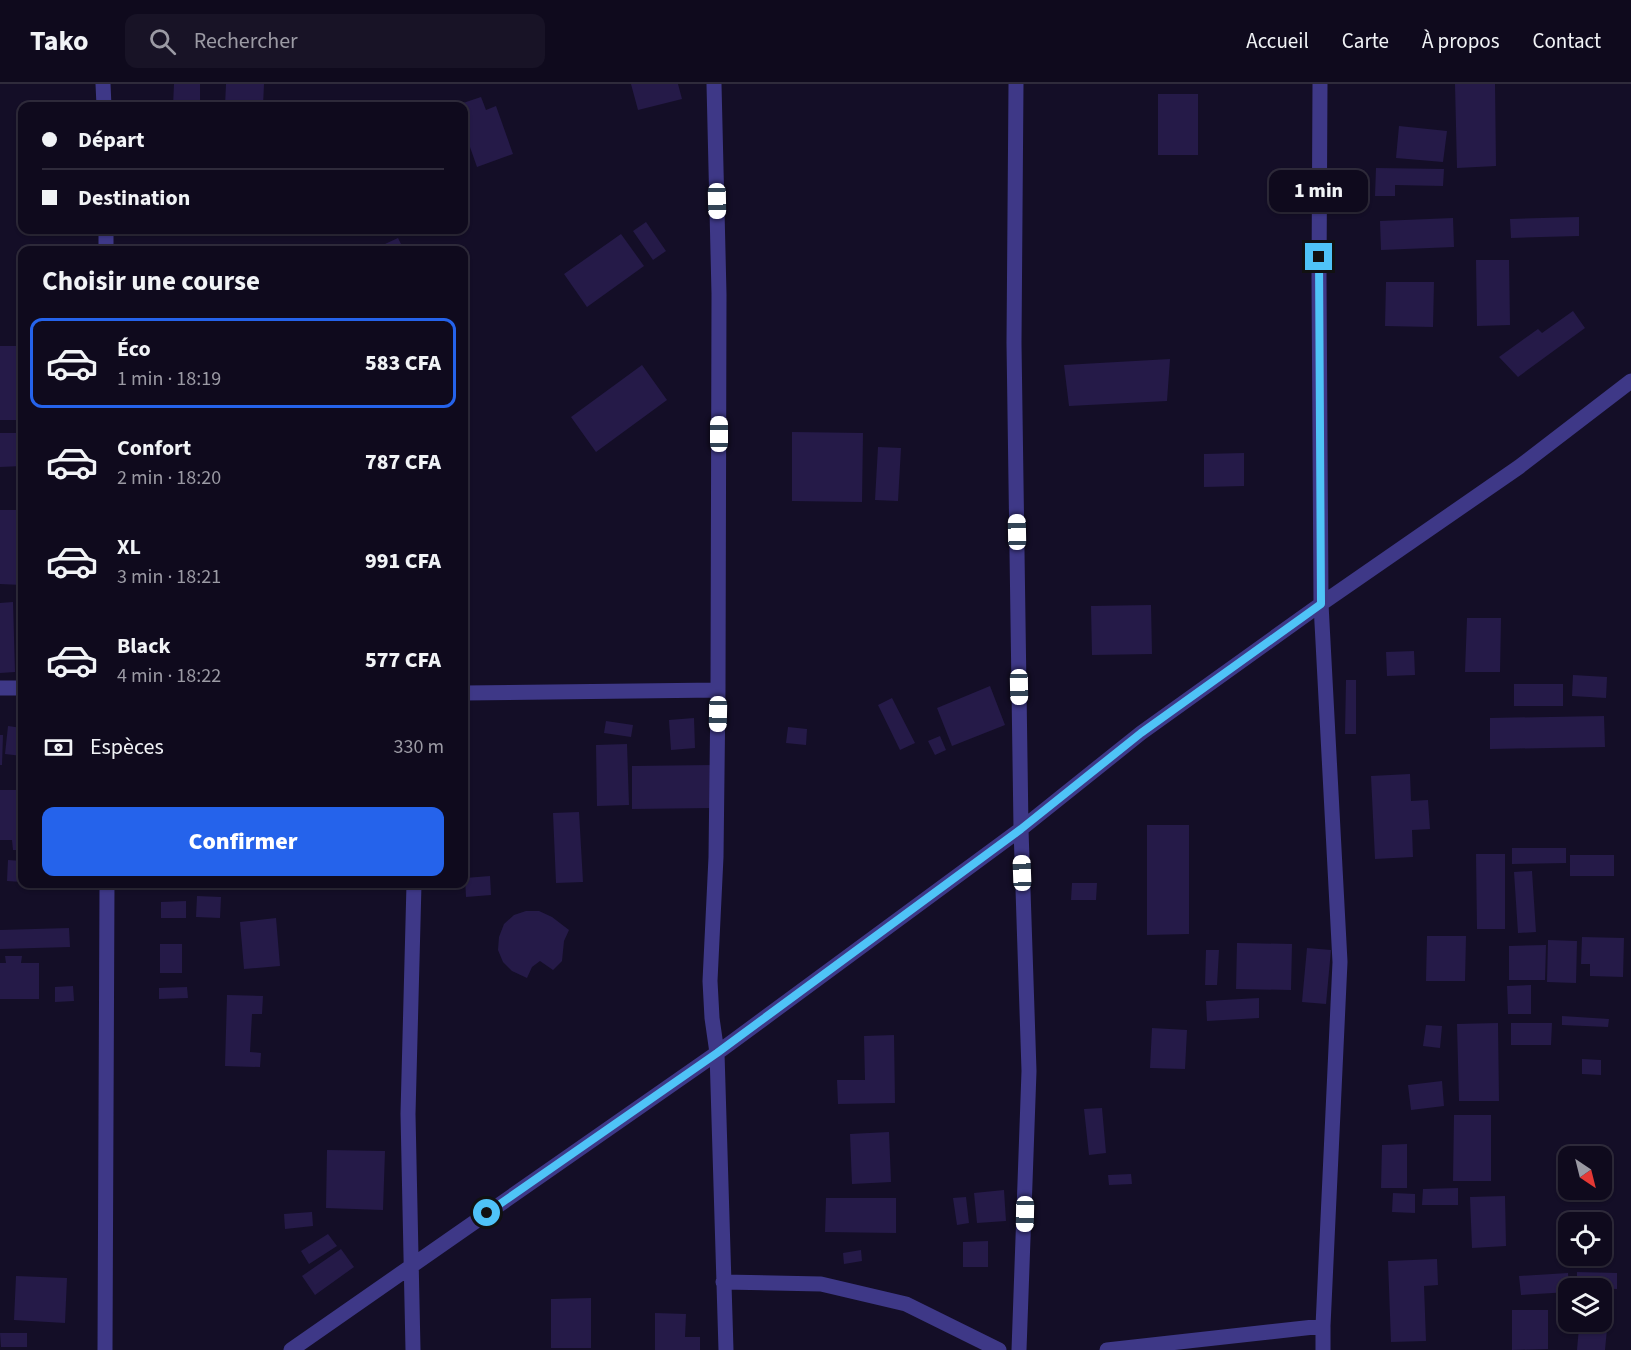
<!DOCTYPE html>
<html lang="fr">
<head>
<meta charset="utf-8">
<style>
	body { margin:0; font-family:"Source Sans 3",sans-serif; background:#181326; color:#f1f3f6; height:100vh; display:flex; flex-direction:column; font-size:22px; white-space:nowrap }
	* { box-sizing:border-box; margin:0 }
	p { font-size:20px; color:#9b9aa4 }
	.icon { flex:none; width:33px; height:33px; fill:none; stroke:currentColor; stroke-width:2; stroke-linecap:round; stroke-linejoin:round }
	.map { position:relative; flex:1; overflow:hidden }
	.drawer { position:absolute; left:18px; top:162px; width:450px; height:642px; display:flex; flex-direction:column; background:#0f0a1d; border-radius:12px; box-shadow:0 2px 4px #0004,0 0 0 2px #2f2b3b }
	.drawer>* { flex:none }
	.guide { position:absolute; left:18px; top:18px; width:450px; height:132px; border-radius:12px; box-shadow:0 2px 4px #0004,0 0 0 2px #2f2b3b; display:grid; align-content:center; height:132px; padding:0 24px; background:#0f0a1d }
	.needle { width:39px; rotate:145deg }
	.buttons { position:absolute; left:1558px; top:1062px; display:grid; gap:12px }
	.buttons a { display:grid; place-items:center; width:54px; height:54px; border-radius:12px; background:#0f0a1d; box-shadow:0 2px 4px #0004,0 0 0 2px #2f2b3b; font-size:30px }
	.end { position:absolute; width:27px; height:27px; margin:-14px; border:8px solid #4fc3f7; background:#111; box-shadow:0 0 0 3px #111 }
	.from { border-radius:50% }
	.bubble { position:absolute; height:42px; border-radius:12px; background:#0f0a1d; box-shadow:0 2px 4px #0004,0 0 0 2px #2f2b3b; font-size:20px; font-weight:800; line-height:42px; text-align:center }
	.car { position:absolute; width:18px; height:36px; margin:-18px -9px; border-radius:8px; box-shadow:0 0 4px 2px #0007; background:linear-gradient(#fff 24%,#345 0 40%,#fff 0 76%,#345 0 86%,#fff 0) }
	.guide b { display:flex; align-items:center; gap:21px; height:57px; font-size:22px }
	.guide b+b { border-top:2px solid #2f2b3b }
	.guide i { width:15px; height:15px; background:#f1f3f6 }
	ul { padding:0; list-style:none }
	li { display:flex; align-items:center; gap:18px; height:90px; margin:0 12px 9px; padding:0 12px; border:3px solid transparent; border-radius:12px }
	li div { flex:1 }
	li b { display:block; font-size:22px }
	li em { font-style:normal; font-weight:800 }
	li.current { border-color:#2563eb }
	li>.icon { width:54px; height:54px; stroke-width:1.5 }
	h2 { padding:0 24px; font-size:27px; line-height:72px }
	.pay { display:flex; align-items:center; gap:15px; height:66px; padding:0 24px; font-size:22px }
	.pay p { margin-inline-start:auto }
	.action { display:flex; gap:12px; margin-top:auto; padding:12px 24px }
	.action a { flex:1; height:69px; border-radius:12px; background:#2563eb; color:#fff; font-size:24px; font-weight:800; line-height:69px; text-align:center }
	header { display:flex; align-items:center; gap:36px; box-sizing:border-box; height:84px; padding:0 30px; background:#0f0a1d; border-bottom:2px solid #2f2b3b }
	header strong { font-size:28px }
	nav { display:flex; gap:33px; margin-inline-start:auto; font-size:21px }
	.search { width:420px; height:54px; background:#181326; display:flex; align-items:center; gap:15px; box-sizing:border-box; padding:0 21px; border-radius:12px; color:#9b9aa4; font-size:22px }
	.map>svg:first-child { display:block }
</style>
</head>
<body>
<header>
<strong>Tako</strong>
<div class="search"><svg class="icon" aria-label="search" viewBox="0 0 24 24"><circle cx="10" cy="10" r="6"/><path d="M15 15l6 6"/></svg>Rechercher</div>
<nav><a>Accueil</a><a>Carte</a><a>À propos</a><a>Contact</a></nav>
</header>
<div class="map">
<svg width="1631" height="1266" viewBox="0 0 1631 1266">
	<rect width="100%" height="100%" fill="#140e27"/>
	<path fill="#251a48" d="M174,0H200V22H173Z
		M226,0H264L263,22H225Z
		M631,0H678L682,15L638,26Z
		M1455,0H1495L1496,82L1457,84Z
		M1158,10H1198V71H1158Z
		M481,13L486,26L496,22L513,70L477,83L464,46V22H454Z
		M1399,42L1447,47L1443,78L1396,74Z
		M1376,84L1444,85L1443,102L1395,101V112H1375Z
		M1579,133V152L1511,154L1510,135Z
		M1453,134L1454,163L1381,166L1380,137Z
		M646,138L666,167L653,176L633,147Z
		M621,150L644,182L587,223L564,190Z
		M398,154L404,166H372Z
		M1476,176H1509L1510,241L1477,242Z
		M1386,198H1434L1433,243L1385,242Z
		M1573,227L1585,244L1518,293L1499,273L1538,245L1542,249Z
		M0,262H16L17,336H0Z
		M1170,275L1167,317L1069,322L1064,281Z
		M642,281L667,316L596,368L571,333Z
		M792,348L863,349L862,418L792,417Z
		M0,349H22V382L0,383Z
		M878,363L901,364L898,417L875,416Z
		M1244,369V402L1204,403V370Z
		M0,426H22V501L0,500Z
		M13,518L15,588L0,589V519Z
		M1151,521L1152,570L1092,571L1091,522Z
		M1467,534H1501L1500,588H1465Z
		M1414,567L1415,591L1387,592L1386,568Z
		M1573,591L1607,593L1606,614L1572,612Z
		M1346,596H1356V650H1345Z
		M1514,600H1563V622H1514Z
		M990,602L1005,641L952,662L937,624Z
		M892,614L915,659L900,666L878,621Z
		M1604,632L1605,663L1490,665V634Z
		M694,634L695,664L671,666L669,636Z
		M606,637L633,641L631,653L604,649Z
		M8,642L22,644V672L5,670Z
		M788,643L807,645L806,661L786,659Z
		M0,651H3L2,681H0Z
		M940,652L946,666L935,671L928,657Z
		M627,660L629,721L597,722L596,661Z
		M712,681V724L632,725V682Z
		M1410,690L1411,717L1428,716L1430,745L1412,746L1413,773L1375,775L1371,692Z
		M0,706H22V766H13L12,756H0Z
		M579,728L583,798L556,799L553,729Z
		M1147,741H1189V850L1147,851Z
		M1512,764H1566V779L1512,780Z
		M1476,770H1505V845H1477Z
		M1570,771H1614V792H1570Z
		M8,776L22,777V798L7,797Z
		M1532,787L1536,848L1518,849L1514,788Z
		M490,792L491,811L466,813L465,794Z
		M1072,799H1097L1096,816H1071Z
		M56,800H70V805L56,804Z
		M197,812L221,813L220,834L196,833Z
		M186,817V834H161V818Z
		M526,827H539L552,833L569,846L564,857L562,877L553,886L540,877L532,883L527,894L512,887L503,878L498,866L499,853L504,840L514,831Z
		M276,834L280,882L244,885L240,838Z
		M69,844L70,863L0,865V846Z
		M1427,852H1466L1465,897H1426Z
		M1582,853L1624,854L1623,893L1590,892V880H1581Z
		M1548,856L1577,857L1576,899L1547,898Z
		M1237,859L1292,860L1291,906L1236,905Z
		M160,860H182V889H160Z
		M1546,861L1545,896H1509V862Z
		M1307,864L1331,866L1326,920L1302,918Z
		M1206,866H1219L1217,901H1205Z
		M5,872H22L21,879H39V915H0V879H6Z
		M1531,901V930H1508L1507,902Z
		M73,902L74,917L55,918V903Z
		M187,903L188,914L159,915V904Z
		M227,911L263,912L262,930H252L250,968L261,969L260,983L225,982Z
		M1259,914V934L1207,937L1206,917Z
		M1562,932L1609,935L1608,943L1562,941Z
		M1498,939L1499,1017H1459L1457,940Z
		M1511,939H1552L1551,961H1511Z
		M1426,941L1442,942L1440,964L1423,962Z
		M1152,944L1187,946L1185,985L1150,984Z
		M894,951L895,1019L838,1020L837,996H865L864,952Z
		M1582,975L1601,976V991L1582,990Z
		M1442,997L1444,1022L1411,1026L1408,1001Z
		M1102,1024L1106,1069L1089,1071L1084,1025Z
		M1454,1031H1491V1097H1453Z
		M889,1048L891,1098L852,1100L850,1050Z
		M1407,1060V1104H1381L1382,1061Z
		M327,1066L385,1067L383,1126L326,1124Z
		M1131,1090L1132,1100L1109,1101L1108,1091Z
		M1458,1104V1121H1422L1423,1105Z
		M1004,1106L1006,1137L977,1139L974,1109Z
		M1393,1109L1415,1110V1129L1392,1128Z
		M1505,1112L1506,1162L1472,1164L1470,1113Z
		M966,1113L969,1139L957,1141L953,1114Z
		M826,1114H896V1149L825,1148Z
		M312,1128L313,1142L285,1145L284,1130Z
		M328,1150L337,1162L309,1180L301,1167Z
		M988,1157V1183H963V1158Z
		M341,1165L354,1183L315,1211L302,1192Z
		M861,1166L862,1177L844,1180L843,1169Z
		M1437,1175L1438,1201L1424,1202L1426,1257L1391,1258L1388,1177Z
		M1577,1188L1617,1189V1205L1577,1204Z
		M1568,1189L1569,1208L1521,1211L1519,1192Z
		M16,1192L67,1194L65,1239L14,1236Z
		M591,1214V1264H551V1215Z
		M1608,1219L1609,1241L1586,1242V1238H1602V1220Z
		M1512,1226H1548V1265L1512,1266Z
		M655,1229L686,1230L685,1253H700V1266H655Z
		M1579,1243L1607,1245L1605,1266H1577Z
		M0,1249H27V1263H1Z"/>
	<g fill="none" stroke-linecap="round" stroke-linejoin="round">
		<path stroke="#3e3887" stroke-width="15" d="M103,0L104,22
			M714,0L719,210L718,606L716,773L710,897L712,934L717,969L726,1266
			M1016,0L1014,259L1021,745L1029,987L1019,1266
			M1320,0L1319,194L1321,520L1340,878L1323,1242V1266
			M106,146V166
			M0,604H22
			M464,609L718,606
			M723,1198L821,1200L906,1220L999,1266
			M105,1266L107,800
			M291,1266L717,969L1021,745L1141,649L1321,520L1519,383L1631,297
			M413,1266L408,1030L414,800
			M1107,1266L1323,1242"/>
	</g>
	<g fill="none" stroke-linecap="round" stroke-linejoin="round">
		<path stroke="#4fc3f7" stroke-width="8" d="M487,1129L717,969L1021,745L1141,649L1321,520L1319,173"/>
	</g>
</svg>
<div class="buttons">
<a><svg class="needle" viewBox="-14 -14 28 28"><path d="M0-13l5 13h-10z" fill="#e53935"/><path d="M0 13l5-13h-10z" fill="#9b9aa4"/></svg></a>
<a><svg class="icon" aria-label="locate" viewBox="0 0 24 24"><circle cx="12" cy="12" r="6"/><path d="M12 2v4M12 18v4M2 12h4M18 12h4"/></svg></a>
<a><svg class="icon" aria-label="layers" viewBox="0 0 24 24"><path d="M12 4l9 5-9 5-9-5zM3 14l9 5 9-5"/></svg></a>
</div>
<i class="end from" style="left:487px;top:1129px"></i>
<i class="end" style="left:1319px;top:173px"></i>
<div class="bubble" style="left:1269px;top:86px;width:99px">1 min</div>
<i class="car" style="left:717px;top:117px;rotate:179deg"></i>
<i class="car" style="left:719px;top:350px;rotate:0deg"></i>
<i class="car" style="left:1017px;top:448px;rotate:359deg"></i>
<i class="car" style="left:1019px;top:603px;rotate:179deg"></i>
<i class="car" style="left:718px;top:630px;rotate:181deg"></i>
<i class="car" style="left:1022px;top:789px;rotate:358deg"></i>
<i class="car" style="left:1025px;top:1130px;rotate:181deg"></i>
<div class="guide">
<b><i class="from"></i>Départ</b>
<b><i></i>Destination</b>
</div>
<section class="drawer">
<h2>Choisir une course</h2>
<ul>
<li class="current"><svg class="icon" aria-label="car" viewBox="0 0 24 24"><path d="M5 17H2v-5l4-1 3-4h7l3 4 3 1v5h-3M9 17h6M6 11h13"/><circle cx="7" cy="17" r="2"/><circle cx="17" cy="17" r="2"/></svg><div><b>Éco</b><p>1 min · 18:19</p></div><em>583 CFA</em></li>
<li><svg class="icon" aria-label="car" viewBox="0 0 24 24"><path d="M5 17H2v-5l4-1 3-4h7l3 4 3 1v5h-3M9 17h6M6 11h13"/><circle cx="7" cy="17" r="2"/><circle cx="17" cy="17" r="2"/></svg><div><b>Confort</b><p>2 min · 18:20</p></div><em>787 CFA</em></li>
<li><svg class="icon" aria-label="car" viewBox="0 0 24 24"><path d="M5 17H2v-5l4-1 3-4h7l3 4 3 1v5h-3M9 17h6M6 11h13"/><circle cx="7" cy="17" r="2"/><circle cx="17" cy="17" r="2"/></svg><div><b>XL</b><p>3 min · 18:21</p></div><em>991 CFA</em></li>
<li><svg class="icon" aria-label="car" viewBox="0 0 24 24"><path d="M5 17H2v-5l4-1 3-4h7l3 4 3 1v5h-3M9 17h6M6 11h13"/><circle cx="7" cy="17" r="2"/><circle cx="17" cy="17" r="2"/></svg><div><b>Black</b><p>4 min · 18:22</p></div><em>577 CFA</em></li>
</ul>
<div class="pay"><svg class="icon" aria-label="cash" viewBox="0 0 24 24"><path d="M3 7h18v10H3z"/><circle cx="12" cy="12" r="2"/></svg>Espèces<p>330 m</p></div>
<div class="action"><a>Confirmer</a></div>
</section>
</div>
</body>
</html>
